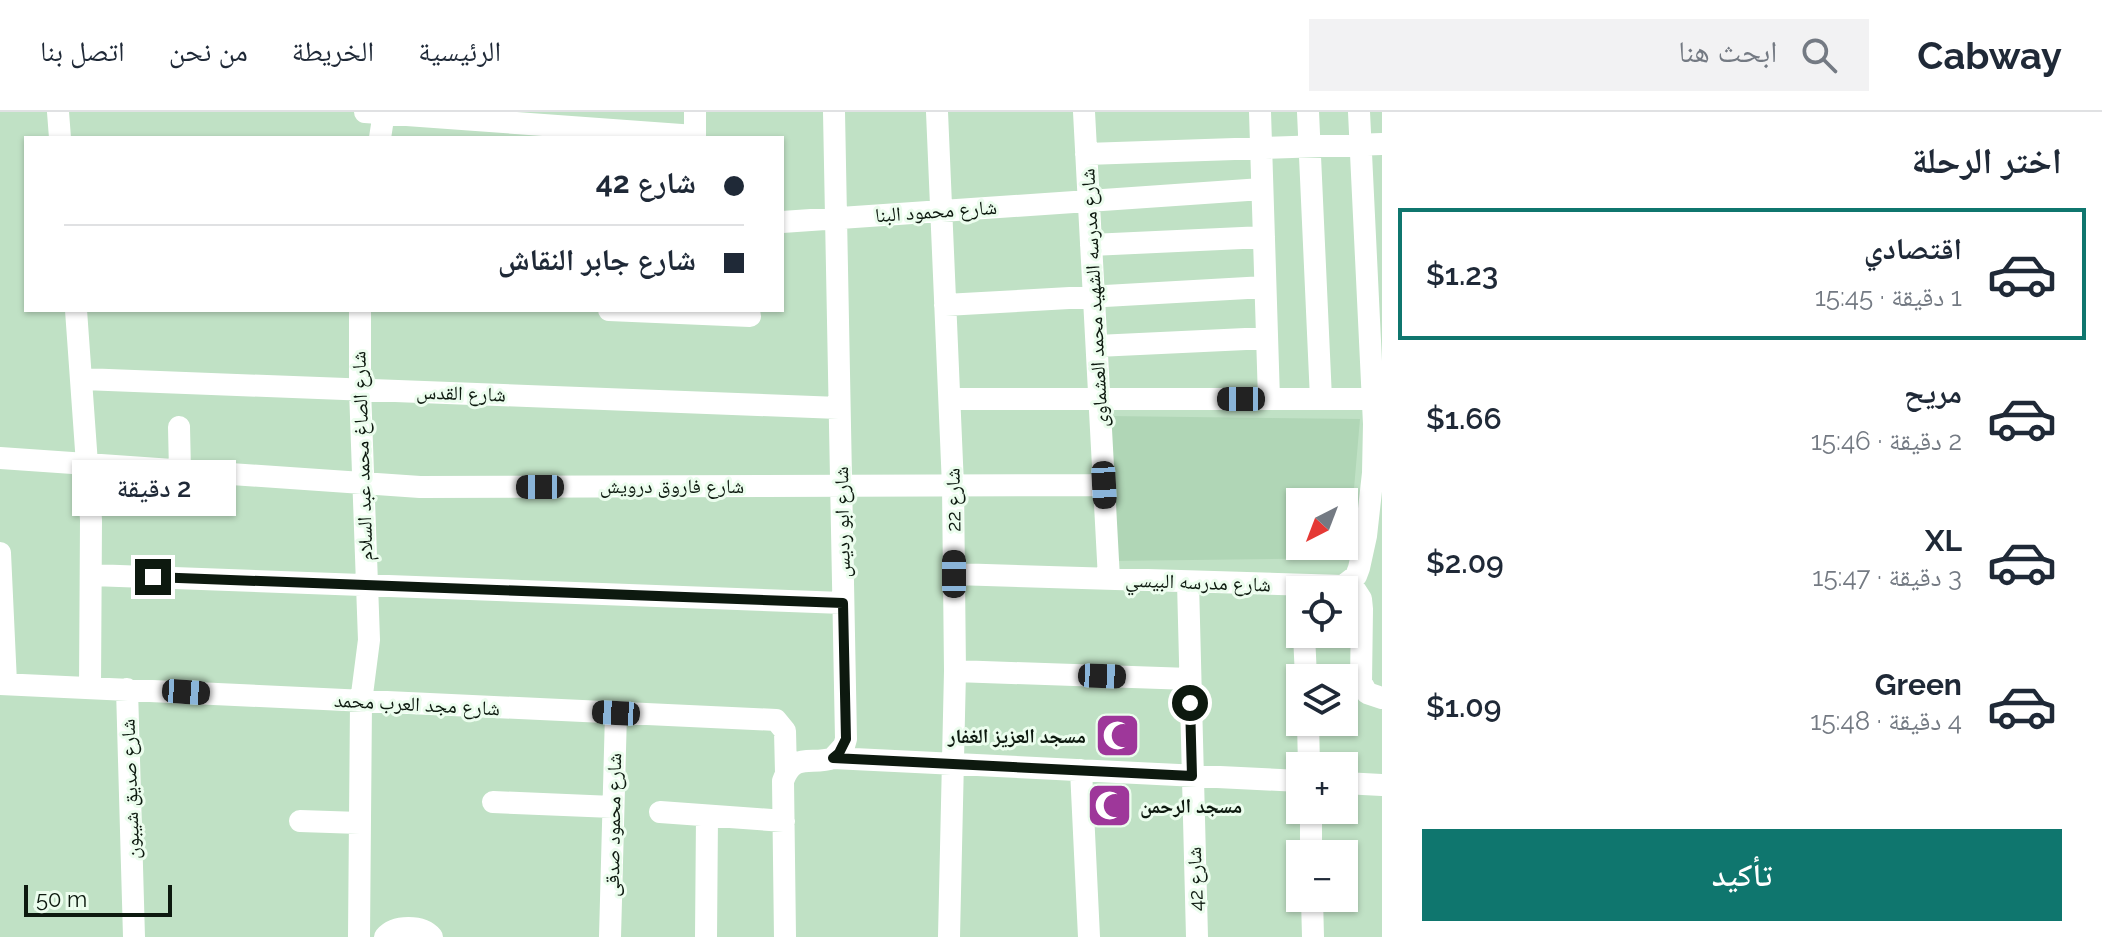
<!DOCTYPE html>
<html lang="ar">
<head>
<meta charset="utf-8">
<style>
	body { margin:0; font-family:Raleway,"Noto Naskh Arabic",sans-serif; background:#f2f2f3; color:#1f2937; direction:rtl; height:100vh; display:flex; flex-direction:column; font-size:30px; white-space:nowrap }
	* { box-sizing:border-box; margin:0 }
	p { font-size:26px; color:#747a83 }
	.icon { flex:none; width:44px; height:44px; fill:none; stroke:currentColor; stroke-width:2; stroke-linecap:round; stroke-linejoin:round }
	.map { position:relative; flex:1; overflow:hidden; direction:ltr }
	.sheet { display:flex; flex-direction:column; background:#fff; width:720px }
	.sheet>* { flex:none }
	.top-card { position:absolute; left:24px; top:24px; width:760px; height:176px; border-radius:0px; box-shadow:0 2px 6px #0004; direction:rtl; display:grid; align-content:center; height:176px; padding:0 40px; background:#fff }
	.needle { width:52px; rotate:222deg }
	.fabs { position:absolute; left:1286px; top:376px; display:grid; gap:16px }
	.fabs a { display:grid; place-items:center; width:72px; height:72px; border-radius:0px; background:#fff; box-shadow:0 2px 6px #0004; font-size:40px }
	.scale { position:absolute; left:24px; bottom:20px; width:148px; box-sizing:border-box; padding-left:8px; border:4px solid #0d190f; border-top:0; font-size:22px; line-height:28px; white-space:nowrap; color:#0d190f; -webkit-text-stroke:6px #ecfdee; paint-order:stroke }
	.end { position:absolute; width:36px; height:36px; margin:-18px; border:10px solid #0d190f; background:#fff; box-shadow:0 0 0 4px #fff }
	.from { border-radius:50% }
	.bubble { position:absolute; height:56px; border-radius:0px; background:#fff; box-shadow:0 2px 6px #0004; font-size:26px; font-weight:600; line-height:56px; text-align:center; direction:rtl }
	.car { position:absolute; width:24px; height:48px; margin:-24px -12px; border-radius:10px; box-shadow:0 0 6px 2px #0007; background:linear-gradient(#222 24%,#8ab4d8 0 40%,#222 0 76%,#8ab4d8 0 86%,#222 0) }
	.top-card b { display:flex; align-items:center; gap:28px; height:76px; font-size:30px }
	.top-card b+b { border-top:2px solid #e0e1e3 }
	.top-card i { width:20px; height:20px; background:#1f2937 }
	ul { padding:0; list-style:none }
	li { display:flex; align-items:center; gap:24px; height:132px; margin:0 16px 12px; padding:0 24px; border:4px solid transparent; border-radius:0px }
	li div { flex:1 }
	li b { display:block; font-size:30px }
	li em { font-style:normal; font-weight:600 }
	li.on { border-color:#0f766e }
	li>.icon { width:72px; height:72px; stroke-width:1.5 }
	h2 { padding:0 40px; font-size:36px; line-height:96px }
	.cta { display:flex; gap:16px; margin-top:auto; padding:16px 40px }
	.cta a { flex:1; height:92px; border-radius:0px; background:#0f766e; color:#fff; font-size:32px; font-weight:600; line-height:92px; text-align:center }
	header { display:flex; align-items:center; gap:48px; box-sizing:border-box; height:112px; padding:0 40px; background:#fff; border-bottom:2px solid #e0e1e3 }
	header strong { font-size:38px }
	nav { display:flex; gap:44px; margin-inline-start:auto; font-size:28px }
	.search { width:560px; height:72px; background:#f2f2f3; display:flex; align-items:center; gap:20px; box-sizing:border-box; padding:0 28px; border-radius:0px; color:#747a83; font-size:30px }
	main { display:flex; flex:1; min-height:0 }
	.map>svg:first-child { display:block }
</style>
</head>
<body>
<header>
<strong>Cabway</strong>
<div class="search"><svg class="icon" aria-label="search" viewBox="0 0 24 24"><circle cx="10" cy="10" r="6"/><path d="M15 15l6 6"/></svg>ابحث هنا</div>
<nav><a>الرئيسية</a><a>الخريطة</a><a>من نحن</a><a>اتصل بنا</a></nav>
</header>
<main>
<section class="sheet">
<h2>اختر الرحلة</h2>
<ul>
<li class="on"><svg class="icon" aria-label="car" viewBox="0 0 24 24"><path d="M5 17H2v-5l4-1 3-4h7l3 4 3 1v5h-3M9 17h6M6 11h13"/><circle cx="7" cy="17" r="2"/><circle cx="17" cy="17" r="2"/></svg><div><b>اقتصادي</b><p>1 دقيقة · 15:45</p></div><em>$1.23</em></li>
<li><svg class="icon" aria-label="car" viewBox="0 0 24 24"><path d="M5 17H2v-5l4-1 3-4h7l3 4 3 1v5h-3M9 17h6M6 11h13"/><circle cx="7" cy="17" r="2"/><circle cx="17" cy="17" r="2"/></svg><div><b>مريح</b><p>2 دقيقة · 15:46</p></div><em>$1.66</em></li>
<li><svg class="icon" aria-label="car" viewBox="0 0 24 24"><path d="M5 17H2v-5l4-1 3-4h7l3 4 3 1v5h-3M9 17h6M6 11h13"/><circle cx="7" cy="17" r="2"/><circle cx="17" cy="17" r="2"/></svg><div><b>XL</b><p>3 دقيقة · 15:47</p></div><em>$2.09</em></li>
<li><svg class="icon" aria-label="car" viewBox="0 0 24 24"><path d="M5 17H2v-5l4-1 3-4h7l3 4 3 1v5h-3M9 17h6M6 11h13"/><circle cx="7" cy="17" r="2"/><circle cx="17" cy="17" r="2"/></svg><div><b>Green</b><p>4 دقيقة · 15:48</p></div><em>$1.09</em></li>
</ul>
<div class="cta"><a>تأكيد</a></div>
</section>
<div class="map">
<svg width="1382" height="825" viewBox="0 0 1382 825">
	<rect width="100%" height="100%" fill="#c0e1c5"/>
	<path fill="#b0d6b6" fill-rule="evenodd" d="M1107,304L1360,307L1348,446L1112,449ZM1300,390H1344V434H1300Z"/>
	<path fill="#c49a93" d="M1102,617H1133V632H1101Z
		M1124,677L1126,708L1098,710L1096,679Z"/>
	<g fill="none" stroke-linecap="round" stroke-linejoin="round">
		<path stroke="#fff" stroke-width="22" d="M58,0L60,26
			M365,0L695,24
			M937,0L953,374L955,559L949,825
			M1084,0L1109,467
			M1260,0L1269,287
			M1308,0L1321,287
			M380,26L384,0
			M695,26V0
			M1086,42L1382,32
			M782,110L1262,77
			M1091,133L1264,125
			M945,193L1265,175
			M76,198L91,408L90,575
			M609,198L750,204
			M1097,234L1267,226
			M83,267L839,296
			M950,287H1372
			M179,315L180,359
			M0,346L420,375L1104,373
			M0,441L6,571
			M954,462L1343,474L1356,464L1359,456L1366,424L1373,361L1374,312L1359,0
			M92,463L843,491
			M1188,470L1197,825
			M1350,470L1361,487L1362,497L1361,570L1367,581L1382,586
			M1304,522L1306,566
			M955,559L1190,567
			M0,572L776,608L785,619L786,661
			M127,577L134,825
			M1308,610L1309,654
			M833,646L1300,669
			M1081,658L1089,825
			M1344,671L1382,673
			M493,690L613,695
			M1311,698V742
			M660,700L784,709
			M300,709L360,711
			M1312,786L1313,825
			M359,825L361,590L369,528L360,277V198
			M385,825C395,813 422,813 432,825
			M610,825L616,601
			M706,825L707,704
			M785,825L783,669C794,639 812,654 833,646L844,634L846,627L834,0"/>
	</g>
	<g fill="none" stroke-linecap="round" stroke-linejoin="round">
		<path stroke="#0d190f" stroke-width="10" d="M153,465L843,491L846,627L839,641L833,646L1192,664L1190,591"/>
	</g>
	<defs>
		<symbol id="mosque-square" viewBox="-11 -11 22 22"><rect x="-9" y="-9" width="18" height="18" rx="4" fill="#9e379a" stroke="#ecfdee"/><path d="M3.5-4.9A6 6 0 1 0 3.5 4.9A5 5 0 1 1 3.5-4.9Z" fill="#fff"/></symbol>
	</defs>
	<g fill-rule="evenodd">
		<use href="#mosque-square" x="1092" y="598" width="51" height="51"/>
		<use href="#mosque-square" x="1084" y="668" width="51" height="51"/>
	</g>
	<g text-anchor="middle" stroke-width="6" stroke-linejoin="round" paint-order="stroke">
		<g font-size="20" fill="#0d190f" stroke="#ecfdee">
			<text transform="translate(936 99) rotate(-4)" y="7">شارع محمود البنا</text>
			<text transform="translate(1094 186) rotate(-93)" y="7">شارع مدرسه الشهيد محمد العشماوى</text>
			<text transform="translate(461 281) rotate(2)" y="7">شارع القدس</text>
			<text transform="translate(362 344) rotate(-92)" y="7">شارع الصاغ محمد عبد السلام</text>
			<text x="672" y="381">شارع فاروق درويش</text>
			<text transform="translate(953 388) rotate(-91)" y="7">شارع 22</text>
			<text transform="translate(842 410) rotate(-91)" y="7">شارع ابو رديس</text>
			<text transform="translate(1198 470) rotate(2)" y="7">شارع مدرسه البيسي</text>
			<text transform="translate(417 592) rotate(3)" y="7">شارع مجد العرب محمد</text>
			<text transform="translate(130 677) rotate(-92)" y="7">شارع صديق شيبون</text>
			<text transform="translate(613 713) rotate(-89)" y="7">شارع محمود صدقى</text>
			<text transform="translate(1195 767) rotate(-92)" y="7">شارع 42</text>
		</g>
		<g font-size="20" font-weight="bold" fill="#0d190f" stroke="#ecfdee" text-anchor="end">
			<text x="1086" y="631">مسجد العزيز الغفار</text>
			<text x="1140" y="701" text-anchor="start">مسجد الرحمن</text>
		</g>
	</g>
</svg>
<div class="fabs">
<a><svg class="needle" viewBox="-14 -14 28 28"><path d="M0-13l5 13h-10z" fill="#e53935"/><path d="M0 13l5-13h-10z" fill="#747a83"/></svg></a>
<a><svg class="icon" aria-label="locate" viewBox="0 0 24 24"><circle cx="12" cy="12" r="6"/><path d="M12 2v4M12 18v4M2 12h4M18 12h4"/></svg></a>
<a><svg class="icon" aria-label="layers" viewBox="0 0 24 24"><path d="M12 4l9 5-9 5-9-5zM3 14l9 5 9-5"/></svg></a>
<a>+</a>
<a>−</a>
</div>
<div class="scale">50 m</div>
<i class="end from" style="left:1190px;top:591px"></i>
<i class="end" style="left:153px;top:465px"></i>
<div class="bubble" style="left:72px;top:348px;width:164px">2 دقيقة</div>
<i class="car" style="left:1241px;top:287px;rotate:270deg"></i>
<i class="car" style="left:1104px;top:373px;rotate:177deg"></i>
<i class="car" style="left:540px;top:375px;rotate:270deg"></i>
<i class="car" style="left:954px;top:462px;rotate:0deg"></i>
<i class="car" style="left:1102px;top:564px;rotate:92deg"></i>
<i class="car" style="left:186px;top:580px;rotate:94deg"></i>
<i class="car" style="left:616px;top:601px;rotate:273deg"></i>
<div class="top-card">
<b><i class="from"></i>شارع 42</b>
<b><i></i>شارع جابر النقاش</b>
</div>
</div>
</main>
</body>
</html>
